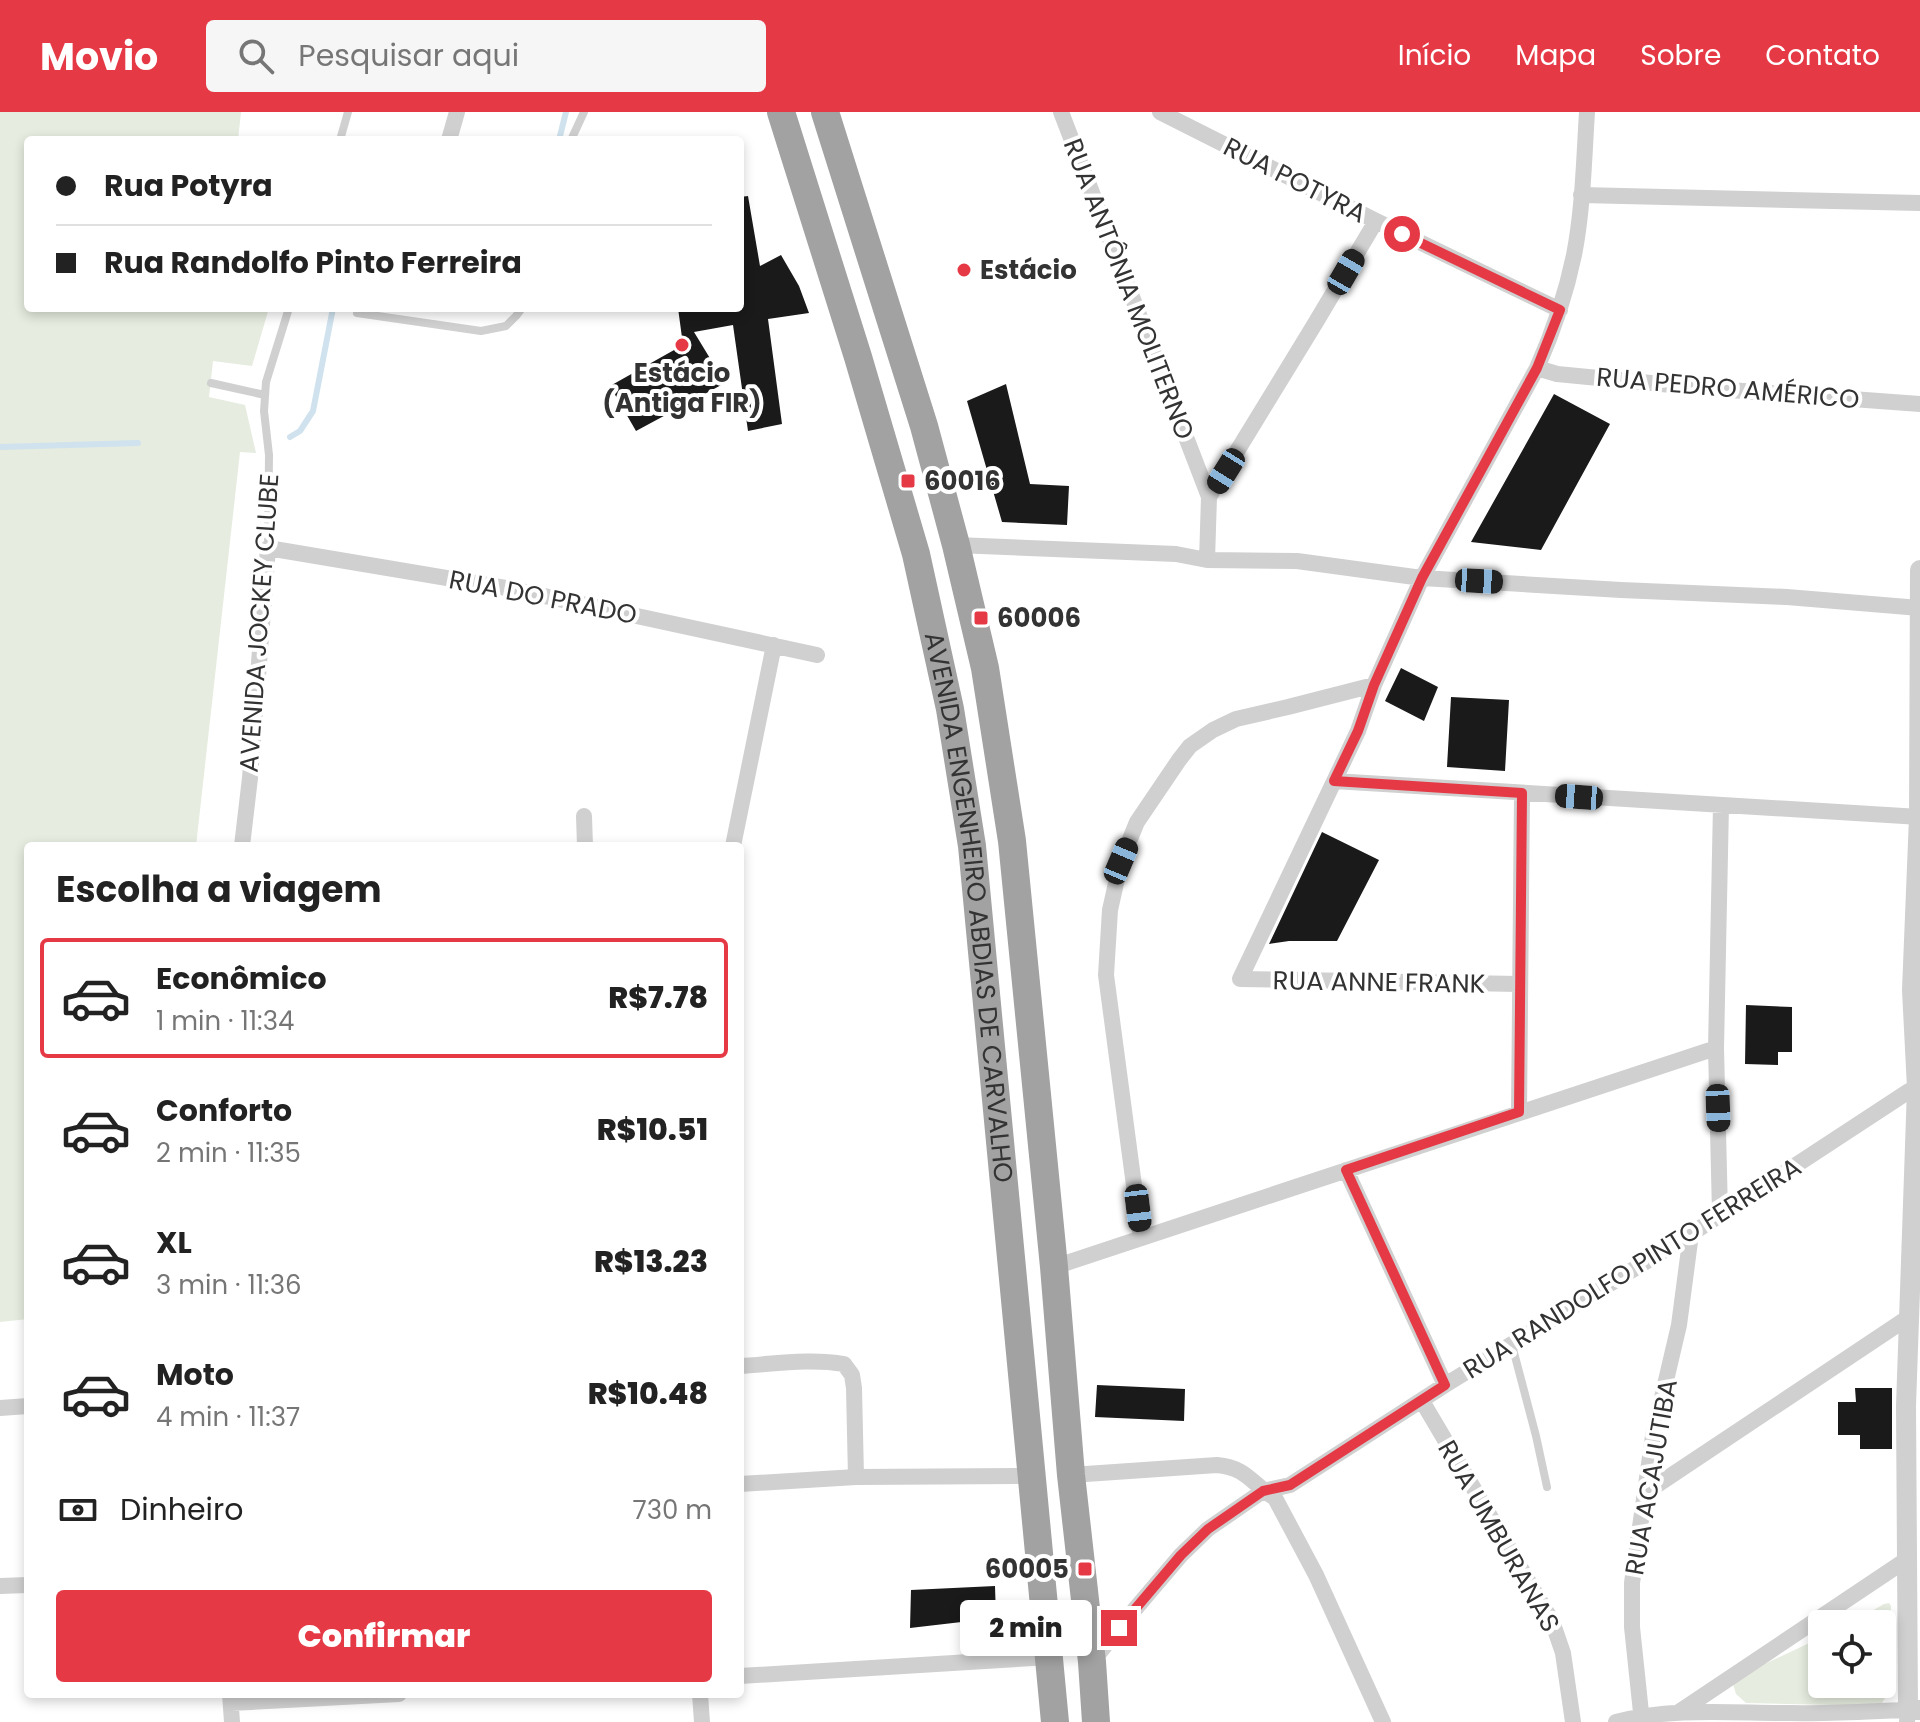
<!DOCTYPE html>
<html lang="pt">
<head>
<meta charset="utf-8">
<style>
	body { margin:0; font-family:Poppins,sans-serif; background:#f6f6f6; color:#222; height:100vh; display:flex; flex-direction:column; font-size:30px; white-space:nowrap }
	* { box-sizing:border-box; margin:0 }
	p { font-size:26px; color:#767676 }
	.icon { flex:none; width:44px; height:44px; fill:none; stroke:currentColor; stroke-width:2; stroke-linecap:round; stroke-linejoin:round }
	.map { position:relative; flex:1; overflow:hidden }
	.drawer { position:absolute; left:24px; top:730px; width:720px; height:856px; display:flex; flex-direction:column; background:#fff; border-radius:8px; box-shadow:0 4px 12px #0003 }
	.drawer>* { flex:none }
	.banner { position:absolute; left:24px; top:24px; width:720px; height:176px; border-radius:8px; box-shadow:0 4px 12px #0003; display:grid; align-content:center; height:176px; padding:0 32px; background:#fff }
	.tools { position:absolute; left:1808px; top:1498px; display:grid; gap:16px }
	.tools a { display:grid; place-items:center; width:88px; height:88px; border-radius:8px; background:#fff; box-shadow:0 4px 12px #0003; font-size:40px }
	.end { position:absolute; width:36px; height:36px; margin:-18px; border:10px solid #e63946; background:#fff; box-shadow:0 0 0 4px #fff }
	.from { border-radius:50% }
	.bubble { position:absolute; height:56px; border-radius:8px; background:#fff; box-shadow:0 4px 12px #0003; font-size:26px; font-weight:800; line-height:56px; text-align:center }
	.car { position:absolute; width:24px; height:48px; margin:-24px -12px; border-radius:10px; box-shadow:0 0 6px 2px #0007; background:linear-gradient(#222 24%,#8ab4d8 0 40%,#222 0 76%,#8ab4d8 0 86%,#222 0) }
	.banner b { display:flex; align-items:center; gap:28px; height:76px; font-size:30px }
	.banner b+b { border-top:2px solid #e0e0e0 }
	.banner i { width:20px; height:20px; background:#222 }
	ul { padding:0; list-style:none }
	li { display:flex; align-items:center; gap:24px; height:120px; margin:0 16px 12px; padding:0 16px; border:4px solid transparent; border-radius:8px }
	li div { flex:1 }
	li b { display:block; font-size:30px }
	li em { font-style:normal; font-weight:800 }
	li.active { border-color:#e63946 }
	li>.icon { width:72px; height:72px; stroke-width:1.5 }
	h2 { padding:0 32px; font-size:36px; line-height:96px }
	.pay { display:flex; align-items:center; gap:20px; height:88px; padding:0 32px; font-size:30px }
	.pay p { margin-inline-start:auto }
	.action { display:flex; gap:16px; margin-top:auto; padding:16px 32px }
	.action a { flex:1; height:92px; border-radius:8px; background:#e63946; color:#fff; font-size:32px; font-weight:800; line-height:92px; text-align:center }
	header { display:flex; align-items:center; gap:48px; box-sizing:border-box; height:112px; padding:0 40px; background:#e63946; color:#fff }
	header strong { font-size:38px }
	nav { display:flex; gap:44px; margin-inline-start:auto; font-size:28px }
	.search { width:560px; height:72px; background:#f6f6f6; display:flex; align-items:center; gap:20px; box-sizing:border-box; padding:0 28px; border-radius:8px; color:#767676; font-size:30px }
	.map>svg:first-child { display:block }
</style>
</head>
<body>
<header>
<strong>Movio</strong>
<div class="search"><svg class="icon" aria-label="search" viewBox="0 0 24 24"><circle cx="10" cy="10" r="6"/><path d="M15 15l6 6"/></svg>Pesquisar aqui</div>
<nav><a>Início</a><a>Mapa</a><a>Sobre</a><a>Contato</a></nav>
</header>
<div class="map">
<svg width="1920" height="1610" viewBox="0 0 1920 1610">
	<rect width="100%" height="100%" fill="#fff"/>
	<path fill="#e6ecdf" d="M0,0H241L238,28H28V196H269L252,254L213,249L209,285L245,293L256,341L240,340L196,734H28V1207L0,1210Z
		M1889,1491L1891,1494L1889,1579L1882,1591L1873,1594L1746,1591L1736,1582L1733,1572L1737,1565L1822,1525V1572H1882V1512H1849L1884,1492Z"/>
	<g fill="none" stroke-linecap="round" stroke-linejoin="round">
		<path stroke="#cfe2ee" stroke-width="6" d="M559,28L566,0
			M290,325L300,319L313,299L333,196
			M0,335L138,331"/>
	</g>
	<path fill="#1a1a1a" d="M748,84L760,154L781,143L799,174L809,201L768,207L782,312L748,319L733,213L694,220L725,271L636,319L610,274L683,233L678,196H740V85Z
		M1006,272L1030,372L1069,374L1067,413L1002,410L967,289Z
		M1554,282L1610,312L1541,438L1471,430Z
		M1401,556L1438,575L1424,609L1385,589Z
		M1451,585L1509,588L1505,659L1447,655Z
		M1322,720L1379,748L1337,829H1289L1269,832Z
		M1746,893L1792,895V940H1778V953L1745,952Z
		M1097,1273L1185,1277L1184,1309L1095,1305Z
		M1855,1276H1892V1337H1860V1323H1838V1290H1856Z
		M995,1474L996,1506L910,1516L911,1478Z"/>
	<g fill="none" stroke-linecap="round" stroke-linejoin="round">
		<path stroke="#d0d0d0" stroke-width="8" d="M340,28L348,0
			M571,28L584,0
			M357,201L481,219L506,214L516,204L522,196
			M211,271L265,283
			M268,436L269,343L264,299L266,270L289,196
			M1512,1233L1536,1324L1547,1375"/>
		<path stroke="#d0d0d0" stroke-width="16" d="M1061,0L1209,385L1207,448
			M1160,0L1376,109L1560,198
			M449,28L457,0
			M1581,83L1920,91
			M1537,256L1557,262L1703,276L1920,292
			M1209,385L1316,210L1376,109
			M956,433L1176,442L1207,448L1297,449L1422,466L1621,478L1787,485L1920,496
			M1334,669L1920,705
			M584,704L585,734
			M242,734L250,666L268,436L512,477L817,543
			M733,734L774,533
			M1519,872L1240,867L1358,619L1374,573L1422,466L1537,256C1553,220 1566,182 1574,143C1583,97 1584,47 1587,0
			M1519,1000L1522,681
			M1346,1058L1445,1273
			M1720,1101L1716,936L1721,693
			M1141,1126L1106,863L1110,798L1121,749L1137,710L1179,648L1190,634L1213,618L1236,607L1288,595L1374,573
			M1054,1155L1716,936
			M740,1254C774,1252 811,1246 844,1252L852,1263L854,1276L856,1365
			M1422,1289L1552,1509L1563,1541L1573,1610
			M0,1296L28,1294
			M1071,1363L1217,1353C1248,1356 1251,1372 1275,1386L1316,1463L1383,1610
			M740,1372L856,1365L1033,1364
			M1645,1381L1909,1205
			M0,1474L28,1473
			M1092,1550L1119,1516L1181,1443L1208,1417L1263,1379L1290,1373L1445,1273L1691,1122L1909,979L1920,976
			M740,1564L1049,1545
			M230,1582L232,1610
			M700,1582L702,1610
			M231,1591L399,1582
			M1679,1600L1906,1448
			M1616,1610C1672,1595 1732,1601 1790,1601C1829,1602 1868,1599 1908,1598L1907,1610
			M1642,1610L1632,1515V1471L1653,1324L1679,1213L1691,1122"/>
		<path stroke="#d0d0d0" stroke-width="20" d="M1920,458L1919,705L1912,878L1917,976L1906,1294L1908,1598H1920"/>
		<g stroke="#a2a2a2" stroke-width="28">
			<path id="s1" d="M781,0L858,245L916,442L950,597L972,734L1055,1610"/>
			<path d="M825,0L924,314L956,433L985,556L1012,729L1054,1155L1071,1363L1092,1550L1096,1610"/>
		</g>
	</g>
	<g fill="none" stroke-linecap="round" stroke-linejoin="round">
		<path stroke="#e63946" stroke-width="10" d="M1119,1516L1181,1443L1208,1417L1263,1379L1290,1373L1445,1273L1346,1058L1519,1000L1522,681L1334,669L1358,619L1374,573L1422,466L1537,256L1560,198L1402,122"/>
	</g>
	<g fill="#e63946" stroke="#fff" stroke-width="3">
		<circle cx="964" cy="158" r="8"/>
		<circle cx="682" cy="233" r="8"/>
		<rect x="900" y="361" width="16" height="16" rx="4"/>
		<rect x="973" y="498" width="16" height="16" rx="4"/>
		<rect x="1077" y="1449" width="16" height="16" rx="4"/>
	</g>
	<g text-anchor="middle" stroke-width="8" stroke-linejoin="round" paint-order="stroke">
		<g font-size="26" fill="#333" stroke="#fff">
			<text transform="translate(1295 68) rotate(27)" y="9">RUA POTYRA</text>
			<text transform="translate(1129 177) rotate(69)" y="9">RUA ANTÔNIA MOLITERNO</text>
			<text transform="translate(1728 276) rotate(5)" y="9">RUA PEDRO AMÉRICO</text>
			<text transform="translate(543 485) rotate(11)" y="9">RUA DO PRADO</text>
			<text transform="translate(259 511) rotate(-86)" y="9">AVENIDA JOCKEY CLUBE</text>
			<text dy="9" stroke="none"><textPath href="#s1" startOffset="820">AVENIDA ENGENHEIRO ABDIAS DE CARVALHO</textPath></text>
			<text transform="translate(1379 870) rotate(1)" y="9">RUA ANNE FRANK</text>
			<text transform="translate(1632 1156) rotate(-32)" y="9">RUA RANDOLFO PINTO FERREIRA</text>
			<text transform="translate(1651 1365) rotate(-80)" y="9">RUA ACAJUTIBA</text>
			<text transform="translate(1499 1424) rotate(60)" y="9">RUA UMBURANAS</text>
		</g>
		<g font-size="26" font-weight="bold" fill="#333" stroke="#fff" text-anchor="start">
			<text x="980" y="167">Estácio</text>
			<text x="682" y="270" text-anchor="middle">Estácio<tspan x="682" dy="30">(Antiga FIR)</tspan></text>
			<text x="924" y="378">60016</text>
			<text x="997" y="515">60006</text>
			<text x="1069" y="1466" text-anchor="end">60005</text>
		</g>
	</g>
</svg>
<div class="tools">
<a><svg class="icon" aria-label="locate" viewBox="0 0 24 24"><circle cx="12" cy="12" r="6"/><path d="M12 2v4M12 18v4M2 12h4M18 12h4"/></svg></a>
</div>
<i class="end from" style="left:1402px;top:122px"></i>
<i class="end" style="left:1119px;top:1516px"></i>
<div class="bubble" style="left:960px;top:1488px;width:132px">2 min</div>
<i class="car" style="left:1346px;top:160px;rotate:30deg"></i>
<i class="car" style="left:1226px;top:359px;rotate:212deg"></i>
<i class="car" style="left:1479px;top:469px;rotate:93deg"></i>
<i class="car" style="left:1579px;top:685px;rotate:274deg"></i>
<i class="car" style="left:1121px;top:749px;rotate:23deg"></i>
<i class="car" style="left:1718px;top:996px;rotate:178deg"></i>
<i class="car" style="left:1138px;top:1096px;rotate:173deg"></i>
<div class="banner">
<b><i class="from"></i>Rua Potyra</b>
<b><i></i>Rua Randolfo Pinto Ferreira</b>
</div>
<section class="drawer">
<h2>Escolha a viagem</h2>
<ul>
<li class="active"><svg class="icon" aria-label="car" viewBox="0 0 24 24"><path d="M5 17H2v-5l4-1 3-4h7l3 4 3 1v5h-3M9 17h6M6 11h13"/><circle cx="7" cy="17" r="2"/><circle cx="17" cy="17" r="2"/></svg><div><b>Econômico</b><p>1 min · 11:34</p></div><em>R$7.78</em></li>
<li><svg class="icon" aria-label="car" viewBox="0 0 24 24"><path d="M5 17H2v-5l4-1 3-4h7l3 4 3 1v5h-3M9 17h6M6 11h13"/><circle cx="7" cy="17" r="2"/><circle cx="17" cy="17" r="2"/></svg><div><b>Conforto</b><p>2 min · 11:35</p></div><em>R$10.51</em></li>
<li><svg class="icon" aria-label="car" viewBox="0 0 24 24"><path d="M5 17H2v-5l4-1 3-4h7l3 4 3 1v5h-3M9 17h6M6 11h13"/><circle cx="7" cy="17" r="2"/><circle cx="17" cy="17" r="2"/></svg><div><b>XL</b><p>3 min · 11:36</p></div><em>R$13.23</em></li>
<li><svg class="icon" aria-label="car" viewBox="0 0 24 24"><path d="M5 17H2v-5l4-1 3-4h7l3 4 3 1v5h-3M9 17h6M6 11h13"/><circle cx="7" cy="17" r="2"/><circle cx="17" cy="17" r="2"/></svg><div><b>Moto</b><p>4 min · 11:37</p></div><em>R$10.48</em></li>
</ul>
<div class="pay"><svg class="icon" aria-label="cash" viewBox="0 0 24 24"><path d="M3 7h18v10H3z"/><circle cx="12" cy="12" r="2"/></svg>Dinheiro<p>730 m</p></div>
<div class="action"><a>Confirmar</a></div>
</section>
</div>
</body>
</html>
